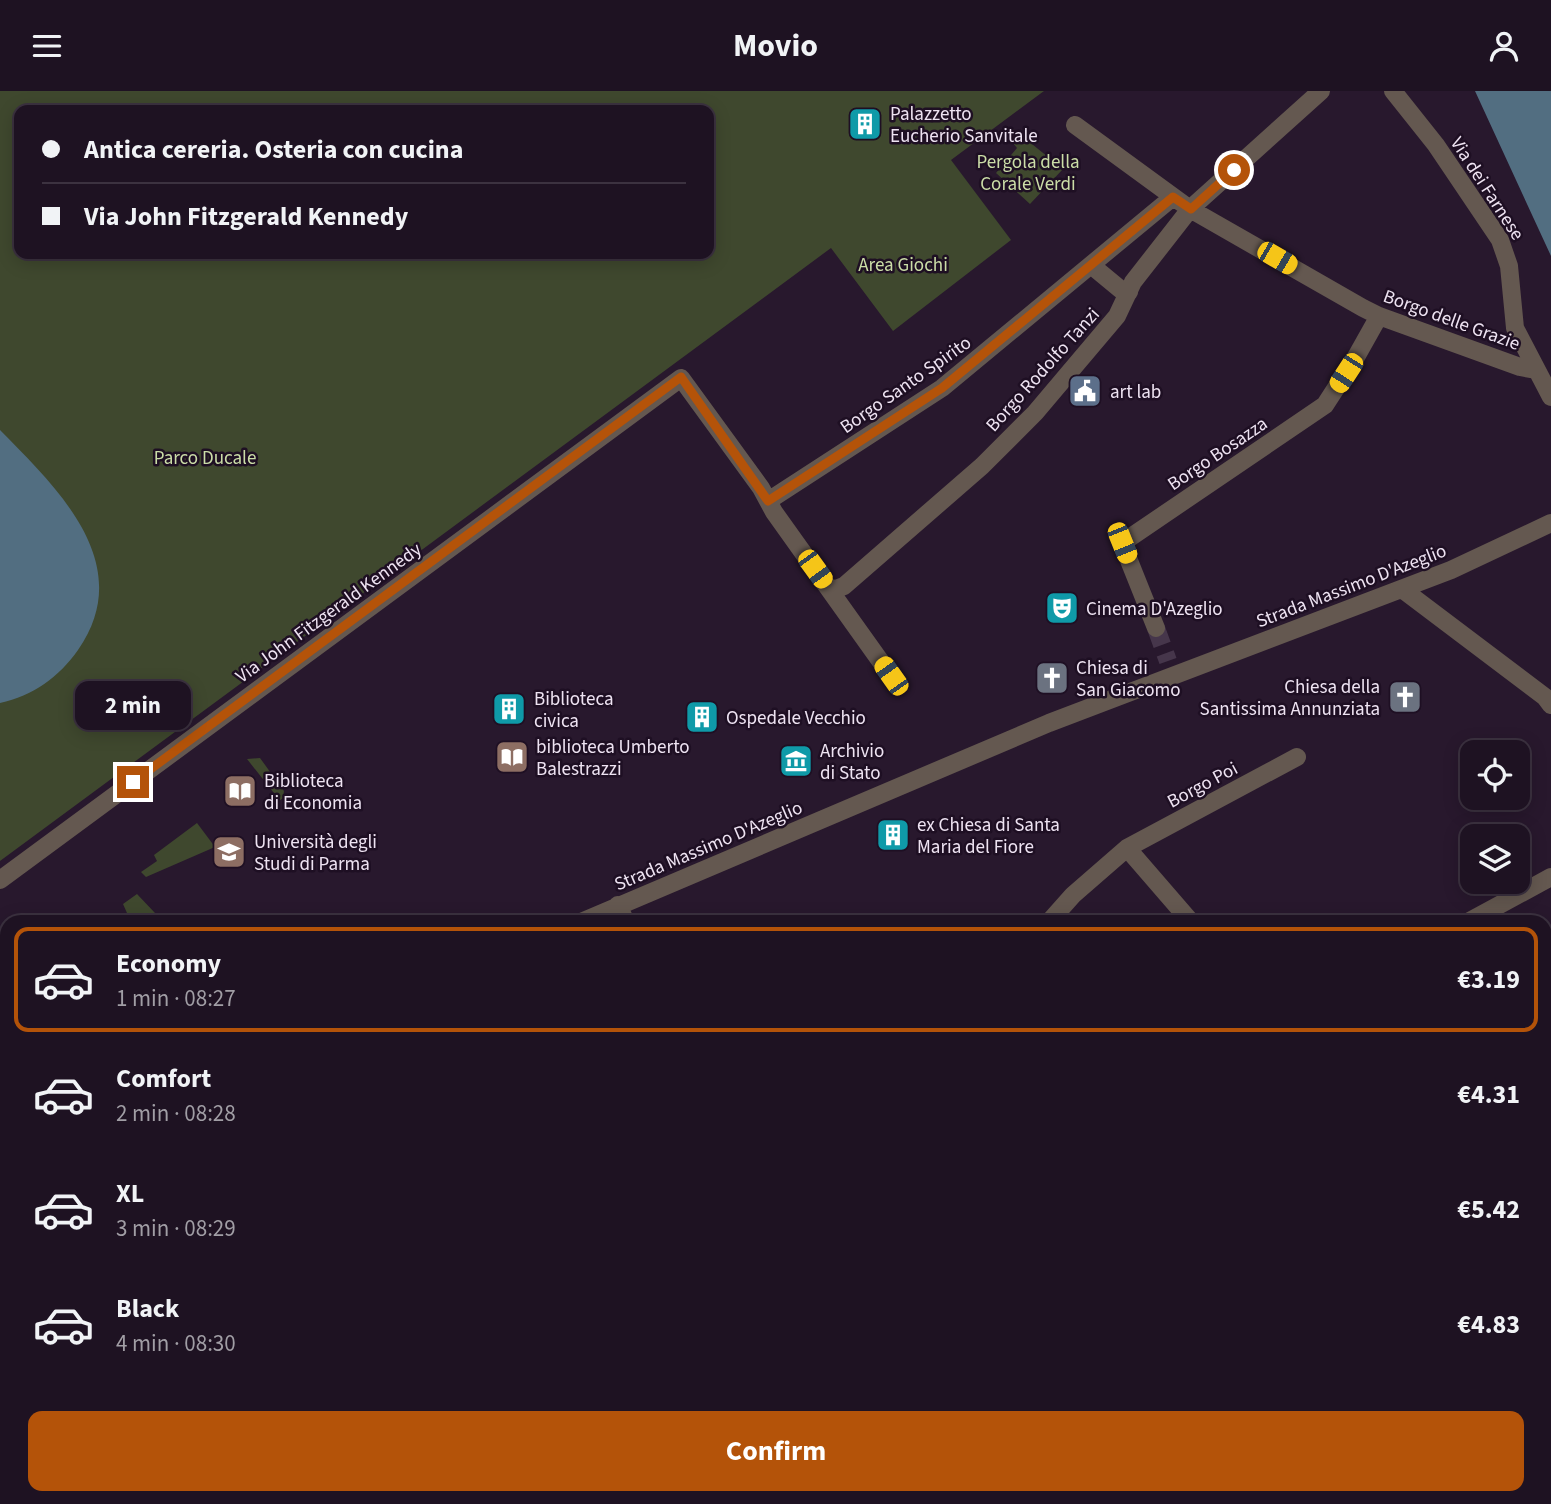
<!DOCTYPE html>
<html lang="en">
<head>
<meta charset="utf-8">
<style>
	body { margin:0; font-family:"Source Sans 3",sans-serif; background:#261b2a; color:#f1f3f6; height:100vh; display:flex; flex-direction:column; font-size:26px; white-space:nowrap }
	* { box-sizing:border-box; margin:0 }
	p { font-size:23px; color:#a19ea5 }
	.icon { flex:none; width:38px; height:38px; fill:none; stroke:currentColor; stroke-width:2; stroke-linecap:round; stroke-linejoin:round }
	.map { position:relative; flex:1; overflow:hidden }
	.drawer { position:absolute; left:0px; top:824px; width:1552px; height:590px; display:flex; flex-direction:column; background:#1e1222; border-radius:21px 21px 0 0; box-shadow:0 4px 18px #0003,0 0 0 2px #3c3240 }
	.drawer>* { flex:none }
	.guide { position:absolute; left:14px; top:14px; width:700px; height:154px; border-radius:14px; box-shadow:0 4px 18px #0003,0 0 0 2px #3c3240; display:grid; align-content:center; height:154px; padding:0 28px; background:#1e1222 }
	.buttons { position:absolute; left:1460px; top:649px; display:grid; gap:14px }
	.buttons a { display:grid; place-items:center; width:70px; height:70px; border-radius:14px; background:#1e1222; box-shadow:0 4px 18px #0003,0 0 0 2px #3c3240; font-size:35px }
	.end { position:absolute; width:32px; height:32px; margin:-16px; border:9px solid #b45309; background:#fff; box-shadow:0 0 0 4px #fff }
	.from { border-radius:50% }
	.bubble { position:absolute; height:49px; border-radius:14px; background:#1e1222; box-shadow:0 4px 18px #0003,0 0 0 2px #3c3240; font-size:23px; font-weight:700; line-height:49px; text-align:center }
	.car { position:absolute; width:21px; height:42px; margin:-21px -10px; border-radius:9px; box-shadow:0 0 5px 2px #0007; background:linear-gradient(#f5c518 24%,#345 0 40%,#f5c518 0 76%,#345 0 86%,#f5c518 0) }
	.guide b { display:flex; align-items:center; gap:24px; height:66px; font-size:26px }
	.guide b+b { border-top:2px solid #3c3240 }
	.guide i { width:18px; height:18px; background:#f1f3f6 }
	ul { padding:12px 0 0; list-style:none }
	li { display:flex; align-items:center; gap:21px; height:105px; margin:0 14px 10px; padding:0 14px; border:4px solid transparent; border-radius:14px }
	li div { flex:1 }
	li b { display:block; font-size:26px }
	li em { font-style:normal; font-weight:700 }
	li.selected { border-color:#b45309 }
	li>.icon { width:63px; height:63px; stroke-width:1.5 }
	.cta { display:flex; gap:14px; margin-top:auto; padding:14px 28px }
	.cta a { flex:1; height:80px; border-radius:14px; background:#b45309; color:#fff; font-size:28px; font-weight:700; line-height:80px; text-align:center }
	header { display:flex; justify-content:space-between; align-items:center; height:91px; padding:0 28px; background:#1e1222; font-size:32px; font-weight:700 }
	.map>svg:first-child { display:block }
</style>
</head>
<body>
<header><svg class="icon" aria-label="menu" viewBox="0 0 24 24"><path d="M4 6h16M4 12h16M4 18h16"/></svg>Movio<svg class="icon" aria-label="person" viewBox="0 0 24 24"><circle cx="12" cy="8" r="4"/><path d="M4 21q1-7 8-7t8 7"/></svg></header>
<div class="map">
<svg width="1551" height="1413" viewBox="0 0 1551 1413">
	<rect width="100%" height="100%" fill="#28182d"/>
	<path fill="#3f482e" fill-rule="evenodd" d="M0,0H1044L951,69L1011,149L893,240L831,157L0,770ZM19,19H709V163H19Z
		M1012,37L1063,78L1030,113L996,82L1017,57L1005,42Z
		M260,667L284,700L283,707L272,716L269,712L277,706L247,668Z
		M197,732L215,756L146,786L141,781L157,770L154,764Z
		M137,803L155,822L159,831H131L123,813Z"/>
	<path fill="#526e81" d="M1475,0H1551V165Z
		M0,339C57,397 138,473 78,559C59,586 33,605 0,612Z"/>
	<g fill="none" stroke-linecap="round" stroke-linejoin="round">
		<path stroke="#46364b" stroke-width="18" stroke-dasharray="18 9" stroke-linecap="butt" d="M1156,537L1168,570"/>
		<path stroke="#645850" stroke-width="18" d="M1393,0L1436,54L1500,149L1509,175L1515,237L1551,306
			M1075,34L1190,118L1363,217L1379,225L1520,276L1536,279
			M1091,174L1120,198L1129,201
			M768,410L942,297L1173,106
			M829,497L836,498L844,495L982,375L1035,322L1117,225L1133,191L1190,118L1321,0
			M1402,498L1545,606L1551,614
			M1156,537L1122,452L1325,314L1356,266L1379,225
			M1127,757L1191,831
			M0,789L681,287L761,397L774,421L891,585
			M618,814L626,831
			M581,831L1049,632L1451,479L1551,432
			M1049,831L1073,804L1127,757L1297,666
			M1468,831L1551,786
			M1545,895L1551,893
			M0,1060L7,1058
			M0,1079L7,1076
			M1545,1098L1551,1104
			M0,1141L7,1144
			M1545,1142L1551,1140
			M314,1407L317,1413
			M666,1407L678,1413
			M835,1407L838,1413
			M1247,1407L1249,1413
			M545,1413L548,1407
			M701,1413L714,1407
			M986,1413L998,1407
			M1475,1413L1488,1409"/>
		<path stroke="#aa9180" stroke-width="18" d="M0,1343L7,1359
			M29,1407L32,1413"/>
	</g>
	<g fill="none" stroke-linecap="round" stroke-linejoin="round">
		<path stroke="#b45309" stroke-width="9" d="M133,691L681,286L768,410L942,297L1173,106L1191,118L1234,79"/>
	</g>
	<defs>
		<symbol id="building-square" viewBox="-11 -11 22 22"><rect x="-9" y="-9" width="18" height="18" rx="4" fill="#0f9aa8" stroke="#1e0f23"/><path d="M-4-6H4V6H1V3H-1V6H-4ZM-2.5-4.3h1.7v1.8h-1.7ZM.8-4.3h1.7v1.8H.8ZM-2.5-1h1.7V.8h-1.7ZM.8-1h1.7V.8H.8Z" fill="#fff"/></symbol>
		<symbol id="civic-square" viewBox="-11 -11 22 22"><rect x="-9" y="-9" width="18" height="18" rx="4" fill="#5c6f8a" stroke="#1e0f23"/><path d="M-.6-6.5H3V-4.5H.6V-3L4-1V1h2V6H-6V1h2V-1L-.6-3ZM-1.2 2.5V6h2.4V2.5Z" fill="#fff"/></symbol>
		<symbol id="theatre-square" viewBox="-11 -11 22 22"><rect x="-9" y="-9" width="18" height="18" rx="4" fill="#0f9aa8" stroke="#1e0f23"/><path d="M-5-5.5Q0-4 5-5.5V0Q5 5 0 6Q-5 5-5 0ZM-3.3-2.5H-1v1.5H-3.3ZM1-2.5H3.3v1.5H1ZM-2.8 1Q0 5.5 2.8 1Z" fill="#fff"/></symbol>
		<symbol id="church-square" viewBox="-11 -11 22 22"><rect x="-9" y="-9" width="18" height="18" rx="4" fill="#6b7280" stroke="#1e0f23"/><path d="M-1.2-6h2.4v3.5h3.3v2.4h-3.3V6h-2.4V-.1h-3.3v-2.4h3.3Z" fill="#fff"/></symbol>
		<symbol id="library-square" viewBox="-11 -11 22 22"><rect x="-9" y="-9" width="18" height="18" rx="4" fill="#8d6e63" stroke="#1e0f23"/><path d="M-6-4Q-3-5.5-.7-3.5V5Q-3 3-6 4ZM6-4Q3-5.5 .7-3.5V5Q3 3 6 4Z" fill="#fff"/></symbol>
		<symbol id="museum-square" viewBox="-11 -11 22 22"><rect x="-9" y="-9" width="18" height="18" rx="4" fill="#0f9aa8" stroke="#1e0f23"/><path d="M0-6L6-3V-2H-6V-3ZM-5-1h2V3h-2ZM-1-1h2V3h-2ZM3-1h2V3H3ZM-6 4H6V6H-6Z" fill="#fff"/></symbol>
		<symbol id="university-square" viewBox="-11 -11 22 22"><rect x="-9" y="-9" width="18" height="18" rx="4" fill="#8d6e63" stroke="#1e0f23"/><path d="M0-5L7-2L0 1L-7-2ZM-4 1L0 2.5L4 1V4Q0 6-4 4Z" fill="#fff"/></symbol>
	</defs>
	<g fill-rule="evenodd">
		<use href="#building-square" x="846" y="14" width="38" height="38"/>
		<use href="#civic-square" x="1066" y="281" width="38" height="38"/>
		<use href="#theatre-square" x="1043" y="498" width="38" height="38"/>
		<use href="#church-square" x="1033" y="568" width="38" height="38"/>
		<use href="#church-square" x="1386" y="587" width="38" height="38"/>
		<use href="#building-square" x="490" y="599" width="38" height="38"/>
		<use href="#building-square" x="683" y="607" width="38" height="38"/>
		<use href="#library-square" x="493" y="647" width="38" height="38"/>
		<use href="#museum-square" x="777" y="651" width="38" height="38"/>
		<use href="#library-square" x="221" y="681" width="38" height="38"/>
		<use href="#building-square" x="874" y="725" width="38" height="38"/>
		<use href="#university-square" x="210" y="742" width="38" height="38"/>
	</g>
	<g text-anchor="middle" stroke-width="5" stroke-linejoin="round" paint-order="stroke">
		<g font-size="19" fill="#eee3f2" stroke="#1e0f23" text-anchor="start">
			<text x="890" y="29">Palazzetto<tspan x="890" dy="22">Eucherio Sanvitale</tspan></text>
			<text x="1110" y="307">art lab</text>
			<text x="1086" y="524">Cinema D'Azeglio</text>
			<text x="1076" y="583">Chiesa di<tspan x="1076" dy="22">San Giacomo</tspan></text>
			<text x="1380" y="602" text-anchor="end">Chiesa della<tspan x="1380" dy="22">Santissima Annunziata</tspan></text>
			<text x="534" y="614">Biblioteca<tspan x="534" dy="22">civica</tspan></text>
			<text x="726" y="633">Ospedale Vecchio</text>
			<text x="536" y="662">biblioteca Umberto<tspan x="536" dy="22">Balestrazzi</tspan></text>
			<text x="820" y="666">Archivio<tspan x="820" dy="22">di Stato</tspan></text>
			<text x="264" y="696">Biblioteca<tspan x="264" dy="22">di Economia</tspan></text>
			<text x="917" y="740">ex Chiesa di Santa<tspan x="917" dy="22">Maria del Fiore</tspan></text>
			<text x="254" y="757">Università degli<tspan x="254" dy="22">Studi di Parma</tspan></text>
		</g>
		<g font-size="19" fill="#cbdda7" stroke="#1e0f23">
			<text x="1028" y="77">Pergola della<tspan x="1028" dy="22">Corale Verdi</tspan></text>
			<text x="903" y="180">Area Giochi</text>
			<text x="205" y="373">Parco Ducale</text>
		</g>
		<g font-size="19" fill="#eee3f2" stroke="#1e0f23">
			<text transform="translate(1488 97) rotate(57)" y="7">Via dei Farnese</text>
			<text transform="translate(1452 228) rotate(20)" y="7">Borgo delle Grazie</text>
			<text transform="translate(1042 278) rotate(-48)" y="7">Borgo Rodolfo Tanzi</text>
			<text transform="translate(905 293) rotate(-35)" y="7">Borgo Santo Spirito</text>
			<text transform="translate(1217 362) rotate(-34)" y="7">Borgo Bosazza</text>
			<text transform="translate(1351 494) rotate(-21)" y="7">Strada Massimo D'Azeglio</text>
			<text transform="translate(328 521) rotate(-36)" y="7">Via John Fitzgerald Kennedy</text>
			<text transform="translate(1202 693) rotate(-28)" y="7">Borgo Poi</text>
			<text transform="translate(708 754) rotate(-23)" y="7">Strada Massimo D'Azeglio</text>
		</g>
	</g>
</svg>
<div class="buttons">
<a><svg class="icon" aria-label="locate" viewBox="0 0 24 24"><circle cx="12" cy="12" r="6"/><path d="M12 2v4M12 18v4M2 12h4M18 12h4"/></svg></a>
<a><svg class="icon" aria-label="layers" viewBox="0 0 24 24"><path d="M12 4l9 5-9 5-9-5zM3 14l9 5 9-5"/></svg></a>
</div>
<i class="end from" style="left:1234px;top:79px"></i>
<i class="end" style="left:133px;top:691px"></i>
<div class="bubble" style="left:75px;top:590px;width:116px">2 min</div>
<i class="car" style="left:1277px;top:167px;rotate:120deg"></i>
<i class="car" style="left:1346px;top:282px;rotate:213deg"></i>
<i class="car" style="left:1122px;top:452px;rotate:158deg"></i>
<i class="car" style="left:815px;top:478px;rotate:144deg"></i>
<i class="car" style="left:891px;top:585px;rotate:325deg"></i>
<div class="guide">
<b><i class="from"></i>Antica cereria. Osteria con cucina</b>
<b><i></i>Via John Fitzgerald Kennedy</b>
</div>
<section class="drawer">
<ul>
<li class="selected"><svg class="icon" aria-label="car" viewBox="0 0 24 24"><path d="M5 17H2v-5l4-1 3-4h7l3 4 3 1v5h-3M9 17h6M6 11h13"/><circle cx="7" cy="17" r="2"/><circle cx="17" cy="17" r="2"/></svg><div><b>Economy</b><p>1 min · 08:27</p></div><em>€3.19</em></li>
<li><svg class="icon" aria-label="car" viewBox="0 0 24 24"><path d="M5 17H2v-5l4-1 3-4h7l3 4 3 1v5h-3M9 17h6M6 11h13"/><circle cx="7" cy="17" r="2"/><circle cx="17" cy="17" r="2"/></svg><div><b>Comfort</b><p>2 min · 08:28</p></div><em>€4.31</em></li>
<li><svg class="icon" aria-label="car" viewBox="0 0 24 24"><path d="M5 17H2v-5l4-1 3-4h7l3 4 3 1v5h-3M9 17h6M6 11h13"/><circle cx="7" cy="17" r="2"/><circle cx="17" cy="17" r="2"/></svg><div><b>XL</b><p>3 min · 08:29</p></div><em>€5.42</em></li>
<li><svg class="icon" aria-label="car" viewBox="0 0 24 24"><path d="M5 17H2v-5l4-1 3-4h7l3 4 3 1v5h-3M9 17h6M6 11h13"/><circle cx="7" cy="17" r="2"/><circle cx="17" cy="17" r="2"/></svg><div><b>Black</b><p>4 min · 08:30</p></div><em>€4.83</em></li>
</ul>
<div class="cta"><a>Confirm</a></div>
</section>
</div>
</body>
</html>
